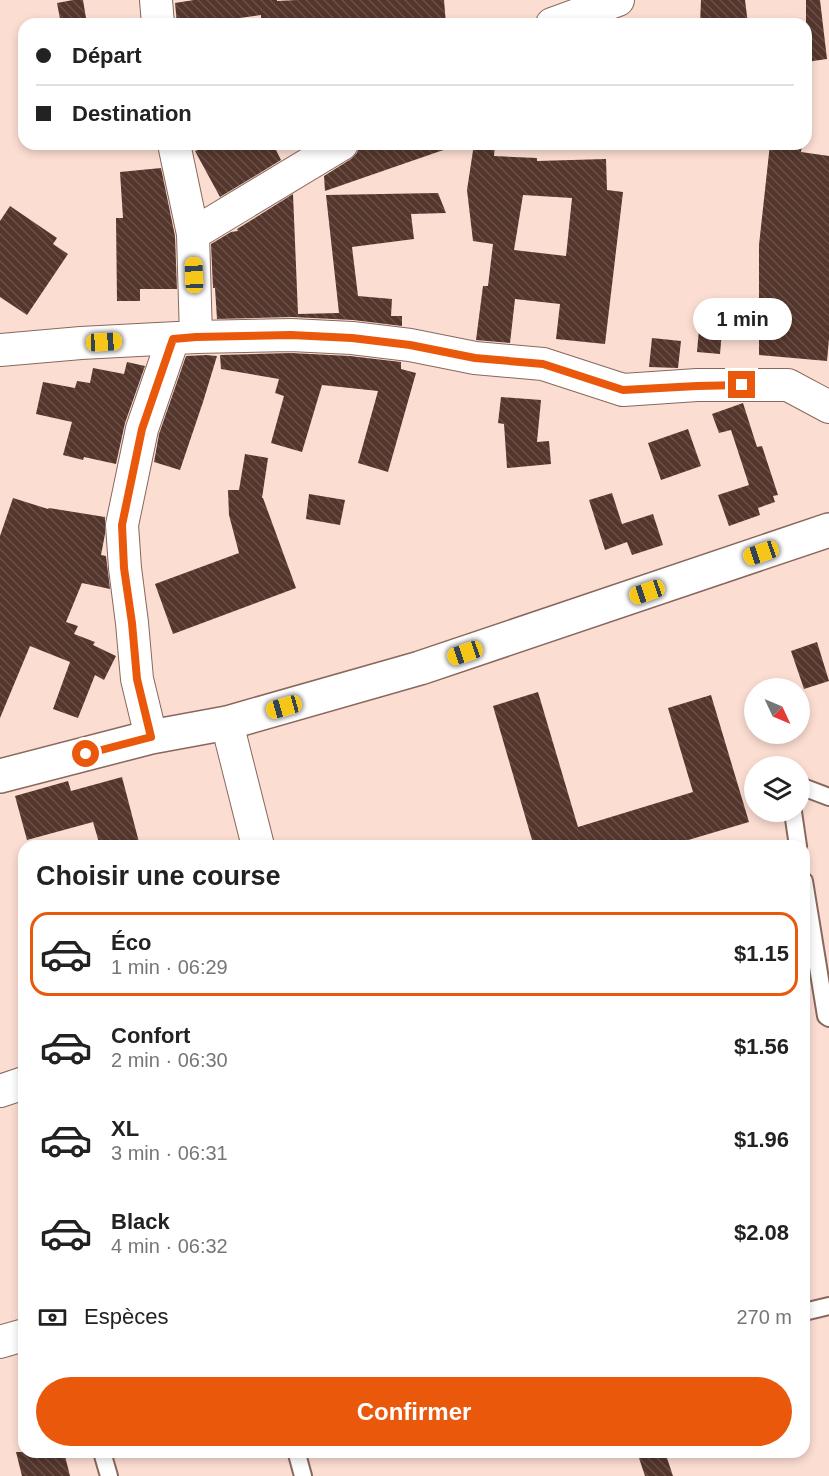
<!DOCTYPE html>
<html lang="fr">
<head>
<meta charset="utf-8">
<style>
	body { margin:0; font-family:Helvetica,sans-serif; background:#f6f6f6; color:#222; height:100vh; display:flex; flex-direction:column; font-size:22px; white-space:nowrap }
	* { box-sizing:border-box; margin:0 }
	p { font-size:20px; color:#767676 }
	.icon { flex:none; width:33px; height:33px; fill:none; stroke:currentColor; stroke-width:2; stroke-linecap:round; stroke-linejoin:round }
	.map { position:relative; flex:1; overflow:hidden }
	.drawer { position:absolute; left:18px; top:840px; width:792px; height:618px; display:flex; flex-direction:column; background:#fff; border-radius:18px; box-shadow:0 3px 9px #0003 }
	.drawer>* { flex:none }
	.guide { position:absolute; left:18px; top:18px; width:794px; height:132px; border-radius:18px; box-shadow:0 3px 9px #0003; display:grid; align-content:center; height:132px; padding:0 18px; background:#fff }
	.needle { width:39px; rotate:134deg }
	.controls { position:absolute; left:744px; top:678px; display:grid; gap:12px }
	.controls a { display:grid; place-items:center; width:66px; height:66px; border-radius:50%; background:#fff; box-shadow:0 3px 9px #0003; font-size:30px }
	.end { position:absolute; width:27px; height:27px; margin:-14px; border:8px solid #ea580c; background:#fff; box-shadow:0 0 0 3px #fff }
	.from { border-radius:50% }
	.bubble { position:absolute; height:42px; border-radius:21px; background:#fff; box-shadow:0 3px 9px #0003; font-size:20px; font-weight:800; line-height:42px; text-align:center }
	.car { position:absolute; width:18px; height:36px; margin:-18px -9px; border-radius:8px; box-shadow:0 0 4px 2px #0007; background:linear-gradient(#f5c518 24%,#345 0 40%,#f5c518 0 76%,#345 0 86%,#f5c518 0) }
	.guide b { display:flex; align-items:center; gap:21px; height:57px; font-size:22px }
	.guide b+b { border-top:2px solid #e0e0e0 }
	.guide i { width:15px; height:15px; background:#222 }
	ul { padding:0; list-style:none }
	li { display:flex; align-items:center; gap:18px; height:84px; margin:0 12px 9px; padding:0 6px; border:3px solid transparent; border-radius:18px }
	li div { flex:1 }
	li b { display:block; font-size:22px }
	li em { font-style:normal; font-weight:800 }
	li.active { border-color:#ea580c }
	li>.icon { width:54px; height:54px; stroke-width:1.5 }
	h2 { padding:0 18px; font-size:27px; line-height:72px }
	.pay { display:flex; align-items:center; gap:15px; height:66px; padding:0 18px; font-size:22px }
	.pay p { margin-inline-start:auto }
	.button { display:flex; gap:12px; margin-top:auto; padding:12px 18px }
	.button a { flex:1; height:69px; border-radius:36px; background:#ea580c; color:#fff; font-size:24px; font-weight:800; line-height:69px; text-align:center }
	.map>svg:first-child { display:block }
</style>
</head>
<body>
<div class="map">
<svg width="829" height="1476" viewBox="0 0 829 1476">
	<defs>
		<pattern id="building-back-hatch" width="6" height="6" patternUnits="userSpaceOnUse" patternTransform="scale(1.5)"><rect width="6" height="6" fill="#54362c"/><path d="M-1 5l2 2M0 0l6 6M5-1l2 2" fill="none" stroke="#695048"/></pattern>
	</defs>
	<rect width="100%" height="100%" fill="#fcddd2"/>
	<path fill="url(#building-back-hatch)" fill-rule="evenodd" d="M73,0H83L87,24H61L57,3Z
		M194,0H277V1L297,0H444L446,24H272V21L261,22V15L197,24H177L175,3Z
		M701,0H745L748,24H700Z
		M806,0H820L827,59L806,62Z
		M214,144H273L281,160L220,197L195,151Z
		M367,144H451L452,147L325,191L324,176L351,159L357,153L359,147Z
		M474,144H495L494,156L537,158V161L606,159L607,190L623,192L605,344L556,339L560,304L515,299L510,343L476,340L483,286H488L493,244L473,241L467,190ZM523,195L572,198L566,256L514,250Z
		M770,144H802L801,152L829,156V339L827,361L759,355V245Z
		M161,168L175,236L177,289H140V301H117L116,218H123L120,172Z
		M438,193L446,213L411,214L414,239L352,247L358,296L392,299L391,316H402V326L353,320L292,317L217,319L215,288H213L211,244L231,232L238,231L237,229L293,194L298,314L339,313L326,195Z
		M10,206L57,238L53,244L68,254L27,315L0,297V221Z
		M701,306L724,308L720,354L697,352Z
		M652,338L681,341L678,368L649,367Z
		M291,353L350,356L401,362V369L416,373L388,472L358,463L378,391L322,385L302,452L271,443L284,396L275,393L279,379L221,369L220,355Z
		M206,355L217,356L203,402L180,470L154,462L159,434L186,356Z
		M127,362L145,366L125,423L116,464L84,457L83,460L63,455L72,422L36,414L43,382L75,388L77,381L90,383L93,368L124,374Z
		M501,397L541,400L537,442L549,441L551,464L507,468L504,424L498,423Z
		M743,403L757,447L762,446L778,495L773,496L775,502L758,508L760,515L729,526L718,495L749,485L731,430L719,433L712,414Z
		M688,429L701,466L661,480L648,443Z
		M245,454L268,458L262,498H263L296,588L173,634L155,584L239,553L229,515L228,490H239Z
		M612,493L622,524L653,514L663,545L632,555L627,542L605,550L589,500Z
		M309,494L345,500L340,525L306,519Z
		M13,498L48,509L49,508L105,517V534L101,555L106,556L110,589L82,583L66,622L78,626L74,634L95,642L93,645L116,656L104,680L95,675L78,718L53,709L70,662L30,646L0,718V536Z
		M817,642L829,681L804,689L791,651Z
		M538,692L578,827L693,792L668,708L711,695L749,822L668,846H533L532,840L493,706Z
		M122,777L140,846H100L93,822L27,840L15,796L68,781L71,791Z
		M16,1452H64L70,1476H22Z
		M637,1452H665L673,1476H645Z"/>
	<g fill="none" stroke-linecap="round" stroke-linejoin="round">
		<defs>
			<path id="service" d="M800,786L829,797
				M793,812L798,846
				M804,881L826,1016L829,1018
				M804,1312L829,1306
				M102,1452L109,1476
				M297,1454L303,1476"/>
			<path id="minor" d="M156,0L158,24
				M552,24L618,0
				M174,144L193,234L196,337
				M193,234L342,144
				M0,350L81,343L196,337L291,335L352,338L410,345L475,358L543,364L623,390L697,385H788L829,407
				M227,723L258,846
				M151,737L137,679L132,623L125,568L122,525L142,429L173,339
				M0,1091L24,1083
				M0,1342L24,1335"/>
			<path id="tertiary" d="M0,776L151,737L227,723L420,668L829,530"/>
		</defs>
		<use href="#service" stroke="#88685c" stroke-width="20"/>
		<use href="#minor" stroke="#88685c" stroke-width="34"/>
		<use href="#tertiary" stroke="#88685c" stroke-width="36"/>
		<use href="#service" stroke="#fff" stroke-width="16"/>
		<use href="#minor" stroke="#fff" stroke-width="32"/>
		<use href="#tertiary" stroke="#fff" stroke-width="33"/>
	</g>
	<g fill="none" stroke-linecap="round" stroke-linejoin="round">
		<path stroke="#ea580c" stroke-width="8" d="M86,754L151,737L137,679L132,623L124,568L122,525L142,429L173,339L196,337L291,335L352,338L410,345L475,358L543,364L623,390L697,386L742,385"/>
	</g>
</svg>
<div class="controls">
<a><svg class="needle" viewBox="-14 -14 28 28"><path d="M0-13l5 13h-10z" fill="#e53935"/><path d="M0 13l5-13h-10z" fill="#767676"/></svg></a>
<a><svg class="icon" aria-label="layers" viewBox="0 0 24 24"><path d="M12 4l9 5-9 5-9-5zM3 14l9 5 9-5"/></svg></a>
</div>
<i class="end from" style="left:86px;top:754px"></i>
<i class="end" style="left:742px;top:385px"></i>
<div class="bubble" style="left:693px;top:298px;width:99px">1 min</div>
<i class="car" style="left:194px;top:275px;rotate:358deg"></i>
<i class="car" style="left:104px;top:342px;rotate:87deg"></i>
<i class="car" style="left:761px;top:553px;rotate:251deg"></i>
<i class="car" style="left:647px;top:592px;rotate:251deg"></i>
<i class="car" style="left:465px;top:653px;rotate:251deg"></i>
<i class="car" style="left:284px;top:707px;rotate:254deg"></i>
<div class="guide">
<b><i class="from"></i>Départ</b>
<b><i></i>Destination</b>
</div>
<section class="drawer">
<h2>Choisir une course</h2>
<ul>
<li class="active"><svg class="icon" aria-label="car" viewBox="0 0 24 24"><path d="M5 17H2v-5l4-1 3-4h7l3 4 3 1v5h-3M9 17h6M6 11h13"/><circle cx="7" cy="17" r="2"/><circle cx="17" cy="17" r="2"/></svg><div><b>Éco</b><p>1 min · 06:29</p></div><em>$1.15</em></li>
<li><svg class="icon" aria-label="car" viewBox="0 0 24 24"><path d="M5 17H2v-5l4-1 3-4h7l3 4 3 1v5h-3M9 17h6M6 11h13"/><circle cx="7" cy="17" r="2"/><circle cx="17" cy="17" r="2"/></svg><div><b>Confort</b><p>2 min · 06:30</p></div><em>$1.56</em></li>
<li><svg class="icon" aria-label="car" viewBox="0 0 24 24"><path d="M5 17H2v-5l4-1 3-4h7l3 4 3 1v5h-3M9 17h6M6 11h13"/><circle cx="7" cy="17" r="2"/><circle cx="17" cy="17" r="2"/></svg><div><b>XL</b><p>3 min · 06:31</p></div><em>$1.96</em></li>
<li><svg class="icon" aria-label="car" viewBox="0 0 24 24"><path d="M5 17H2v-5l4-1 3-4h7l3 4 3 1v5h-3M9 17h6M6 11h13"/><circle cx="7" cy="17" r="2"/><circle cx="17" cy="17" r="2"/></svg><div><b>Black</b><p>4 min · 06:32</p></div><em>$2.08</em></li>
</ul>
<div class="pay"><svg class="icon" aria-label="cash" viewBox="0 0 24 24"><path d="M3 7h18v10H3z"/><circle cx="12" cy="12" r="2"/></svg>Espèces<p>270 m</p></div>
<div class="button"><a>Confirmer</a></div>
</section>
</div>
</body>
</html>
